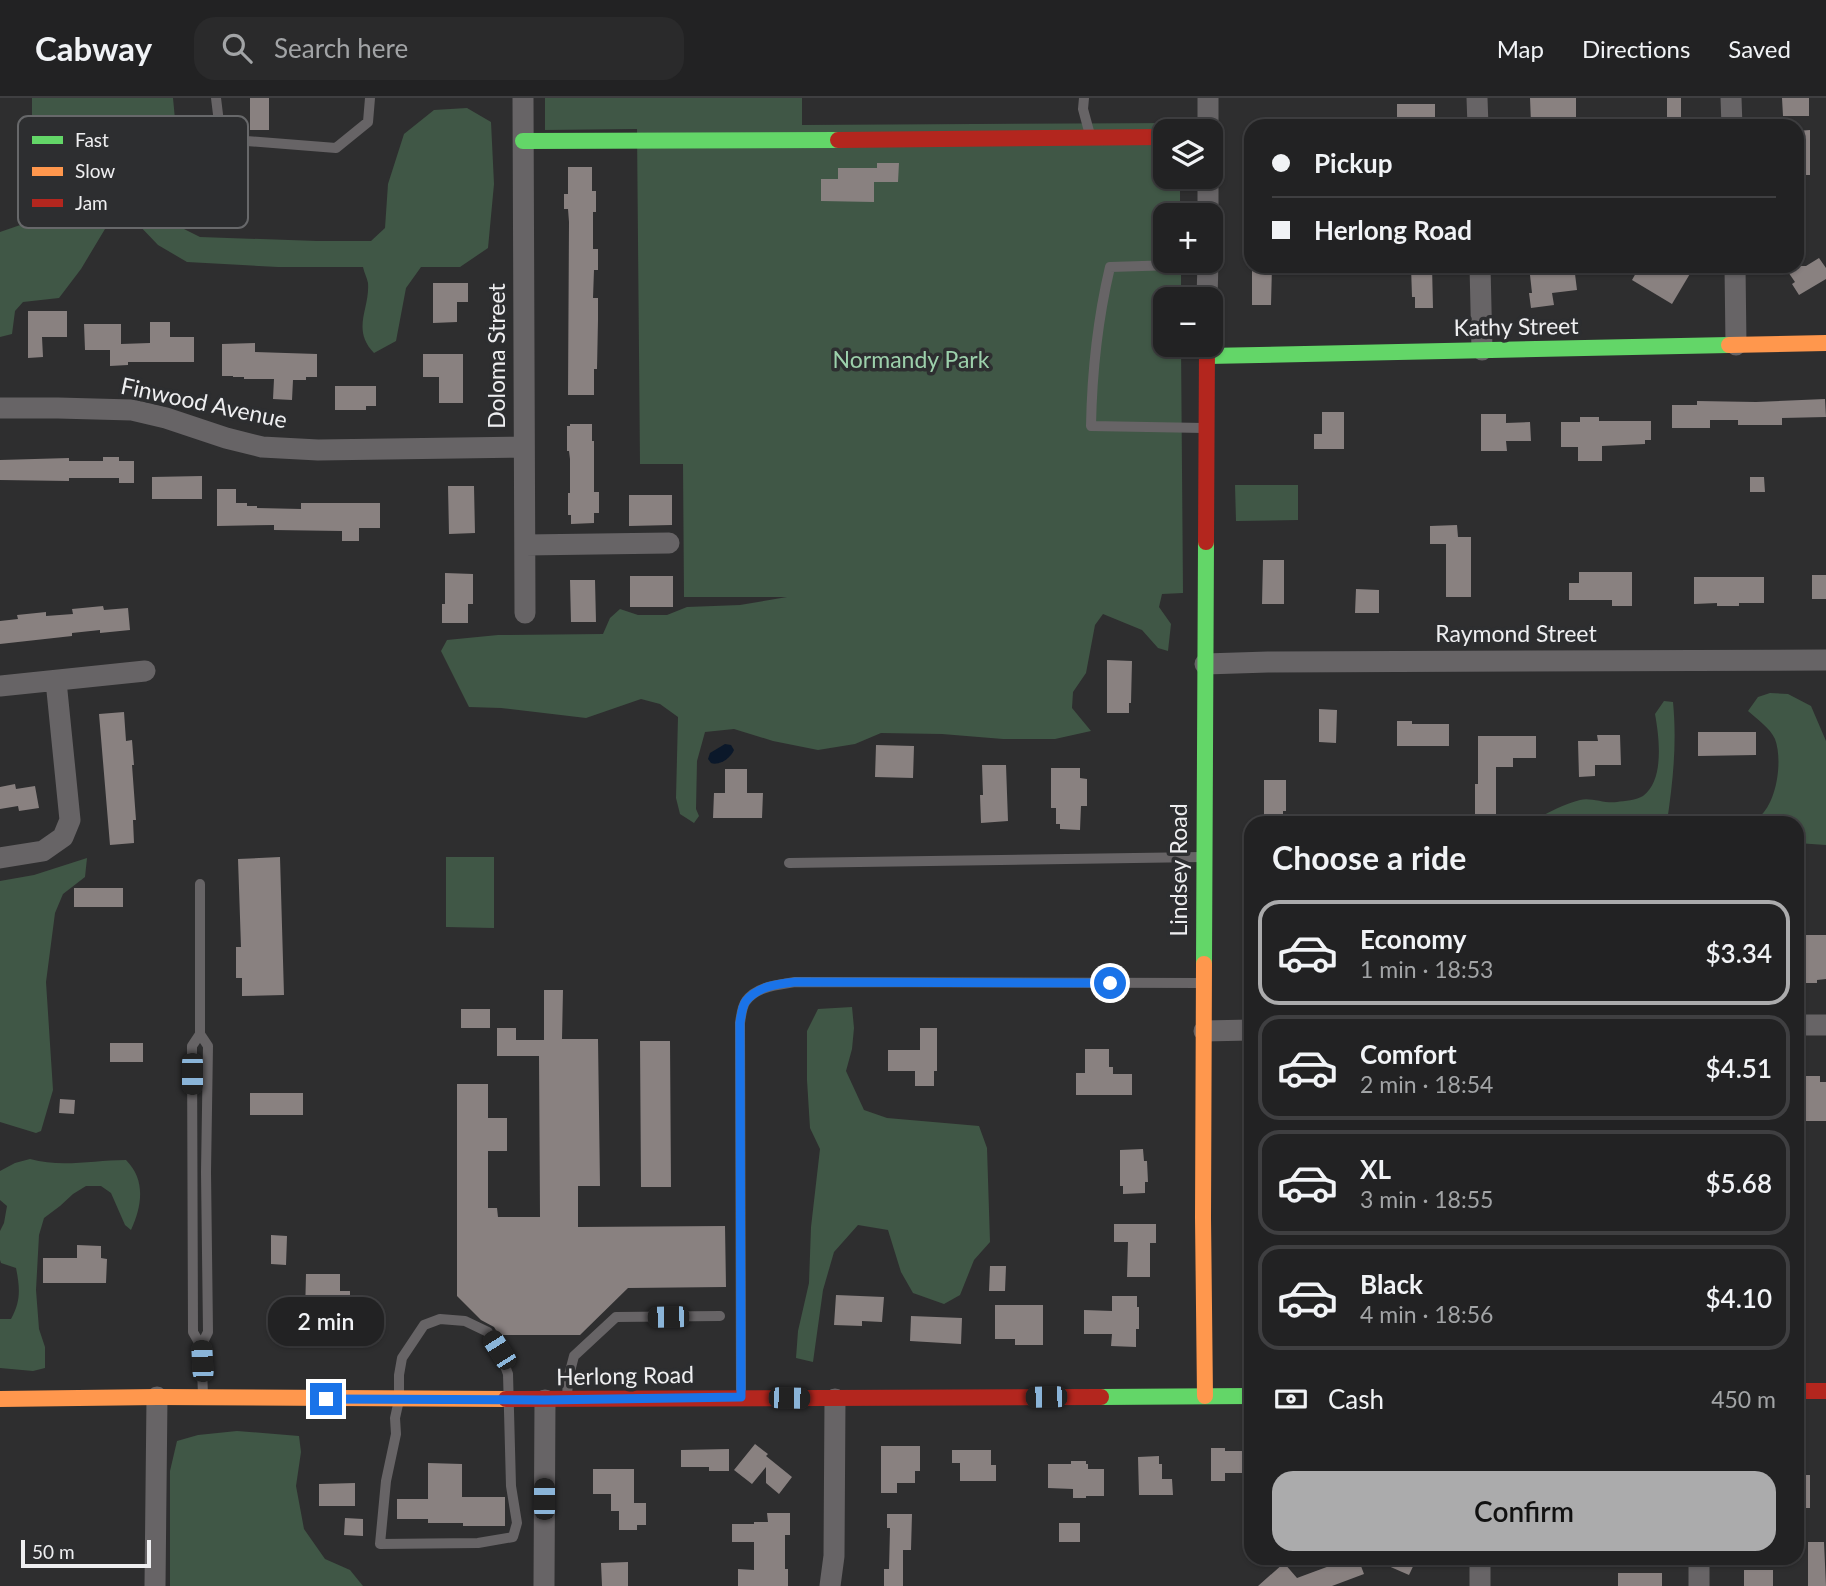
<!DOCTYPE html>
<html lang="en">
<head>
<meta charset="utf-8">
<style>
	body { margin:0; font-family:Lato,sans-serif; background:#2a2a2b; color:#f1f3f6; height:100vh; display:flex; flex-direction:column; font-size:26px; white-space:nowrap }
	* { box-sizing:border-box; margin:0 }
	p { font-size:23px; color:#a2a4a6 }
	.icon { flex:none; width:38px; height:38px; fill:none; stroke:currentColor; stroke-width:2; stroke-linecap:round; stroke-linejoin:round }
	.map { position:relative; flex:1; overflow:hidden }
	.details { position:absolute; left:1244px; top:718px; width:560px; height:749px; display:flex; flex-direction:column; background:#222223; border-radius:21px; box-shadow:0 2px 5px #0004,0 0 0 2px #3f3f41 }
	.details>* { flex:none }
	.top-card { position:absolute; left:1244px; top:21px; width:560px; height:154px; border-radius:21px; box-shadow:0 2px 5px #0004,0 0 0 2px #3f3f41; display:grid; align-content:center; height:154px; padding:0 28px; background:#222223 }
	.tools { position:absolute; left:1153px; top:21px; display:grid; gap:14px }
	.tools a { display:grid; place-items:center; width:70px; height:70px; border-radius:14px; background:#222223; box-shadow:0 2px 5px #0004,0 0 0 2px #3f3f41; font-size:35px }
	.scale { position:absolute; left:21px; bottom:18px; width:130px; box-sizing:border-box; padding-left:7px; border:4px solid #eeeef0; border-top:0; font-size:19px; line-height:24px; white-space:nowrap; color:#eeeef0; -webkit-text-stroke:5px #2d2e30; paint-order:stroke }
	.end { position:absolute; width:32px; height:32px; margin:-16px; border:9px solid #1a73e8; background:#fff; box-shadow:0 0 0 4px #fff }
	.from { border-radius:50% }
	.bubble { position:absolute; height:49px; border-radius:21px; background:#222223; box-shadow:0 2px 5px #0004,0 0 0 2px #3f3f41; font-size:23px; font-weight:600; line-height:49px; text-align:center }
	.car { position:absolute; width:21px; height:42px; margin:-21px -10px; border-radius:9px; box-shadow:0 0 5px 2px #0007; background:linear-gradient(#222 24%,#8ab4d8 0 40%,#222 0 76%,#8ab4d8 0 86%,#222 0) }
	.top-card b { display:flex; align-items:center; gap:24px; height:66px; font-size:26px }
	.top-card b+b { border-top:2px solid #3f3f41 }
	.top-card i { width:18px; height:18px; background:#f1f3f6 }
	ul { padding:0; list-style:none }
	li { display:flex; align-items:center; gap:21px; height:105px; margin:0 14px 10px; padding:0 14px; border:4px solid #3f3f41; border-radius:21px }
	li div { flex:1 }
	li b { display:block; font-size:26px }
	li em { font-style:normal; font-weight:600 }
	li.current { border-color:#ababac }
	li>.icon { width:63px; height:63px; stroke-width:1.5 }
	h2 { padding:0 28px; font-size:32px; line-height:84px }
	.pay { display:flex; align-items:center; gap:18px; height:77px; padding:0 28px; font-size:26px }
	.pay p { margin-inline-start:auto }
	.primary-button { display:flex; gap:14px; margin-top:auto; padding:14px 28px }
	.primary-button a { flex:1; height:80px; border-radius:21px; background:#ababac; color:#111; font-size:28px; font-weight:600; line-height:80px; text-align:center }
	header { display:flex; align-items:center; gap:42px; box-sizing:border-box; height:98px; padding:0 35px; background:#222223; border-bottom:2px solid #3f3f41 }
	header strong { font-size:33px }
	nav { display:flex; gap:38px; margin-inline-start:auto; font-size:24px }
	.search { width:490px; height:63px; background:#2a2a2b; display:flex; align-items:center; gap:18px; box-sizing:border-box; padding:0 24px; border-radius:21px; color:#a2a4a6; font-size:26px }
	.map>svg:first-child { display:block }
</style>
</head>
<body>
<header>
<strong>Cabway</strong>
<div class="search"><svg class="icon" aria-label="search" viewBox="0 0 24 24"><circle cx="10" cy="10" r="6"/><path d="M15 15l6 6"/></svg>Search here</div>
<nav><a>Map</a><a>Directions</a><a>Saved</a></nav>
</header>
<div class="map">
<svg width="1826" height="1488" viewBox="0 0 1826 1488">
	<rect width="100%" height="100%" fill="#2e2e2f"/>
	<path fill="#405746" d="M32,0H173L179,64L178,128L200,139L317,143H371L385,130L388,86L404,36L434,12L467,10L491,24L494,86L488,150L460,169H421L406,190L396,243L374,255C351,231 370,211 368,185C367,180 364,174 363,169H278L187,164L158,147L136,124L105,131L81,171L59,200L23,204L15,213L12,236L0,239V134L29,124L28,97L32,54Z
		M545,0H802V27L1180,25V33H1166V79H1180V117H1166V163H1181V201H1166V247H1181L1183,495L1162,496L1159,509L1171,526L1168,553L1158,550L1142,532L1103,516L1095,527L1086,575L1073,594L1072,610L1091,633L1055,641H1003L942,636L881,635L855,646L818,652L773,643L734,631L705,634L697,663L696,711L699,718L694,725L680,716L676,700L678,619L660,606L641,601L586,620L501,610L469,609L441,553L447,542L498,537L603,536L610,520L620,511L638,517H667L687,509L740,507L787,499H684L683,366H640L637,31L545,32Z
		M1235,387H1298V422L1236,423Z
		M1770,595L1788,596L1811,608L1826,643V747L1797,745V724H1743C1747,723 1755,722 1759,719C1777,705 1783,662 1775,641C1770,630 1757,621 1748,613L1758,599Z
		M1664,603L1673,604C1677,646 1673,683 1667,724H1534L1535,722C1549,714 1564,706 1580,702C1591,699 1605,706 1617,704C1624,703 1637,702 1643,698C1665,682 1659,638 1655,616Z
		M446,759H494V830L446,829Z
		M87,760L85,779L63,796L55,815L46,884L53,992L41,1033L36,1035L0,1024V783L34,777Z
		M852,909L854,930L852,951L846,973L864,1012L887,1020L979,1028L987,1050L990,1144L974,1162L960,1197L944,1206L913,1195L901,1174L888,1132L858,1127L834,1154L823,1192L813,1264L796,1260L798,1233L809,1185L811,1129L820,1051L810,1030L807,982V933L818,911Z
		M30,1061C62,1070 93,1062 126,1062C146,1082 142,1108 131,1132L125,1127L111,1095L101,1088H86L73,1096L60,1108L44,1120L39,1137L36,1192L39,1231L45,1249V1270L33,1273L0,1270V1221H11C21,1203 20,1190 16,1170L1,1165L0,1162V1133L4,1125L7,1108L0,1102V1073L15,1065Z
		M237,1333L299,1338L301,1354L296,1388L304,1431L325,1461L350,1472L363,1488H170V1373L177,1343L198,1337Z"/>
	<path fill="#0b182a" d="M725,646L731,647L734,652C731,660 719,668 711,665L708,661L710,655Z"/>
	<path fill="#898180" d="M250,0H269V32H250Z
		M1530,0H1576V24L1549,25V28H1532V25H1531Z
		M1667,0H1681V28H1667Z
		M1782,0H1809V18H1783Z
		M1397,6H1435V19H1431V28L1397,27Z
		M1810,32V77H1797V33Z
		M877,65H899L898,84H874V104L821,103V81H838V70H877Z
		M568,69H592V93H596V114H593V151H598V172H594L593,200H598V222L597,271H594V297H568L569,124L568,111H564V96H568Z
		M1819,160L1826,170V181L1799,197L1792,186L1795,184L1784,168H1806Z
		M1252,168H1272L1271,207H1252Z
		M1411,168H1432L1433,210H1415V199H1412Z
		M1529,168H1574L1577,192L1552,195L1554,207L1531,210L1529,195H1532Z
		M1640,168H1653L1669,177L1674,168H1681L1691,174L1672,206L1632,182Z
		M433,185H468V204H457V224L433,225Z
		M28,213H67V239H42L43,259L28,260Z
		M150,224H170V239H194V264H128V267L110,268V252H85L84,226H121V246L150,245Z
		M255,245V254L317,256V279H306V282H293L292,302L273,301L274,281H244V279H233V278H222V246Z
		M423,256H463V305H439V279H423Z
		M335,288H376V308H366V312H335Z
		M1825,301L1826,319L1782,320V327H1738V322H1710V330H1672V307H1697V303L1756,304Z
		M1322,314H1344V351H1314V336H1322Z
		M1481,316H1506V325L1530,324L1531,343H1506L1507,353H1481Z
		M1580,319H1599V323H1651V342H1645V346L1602,348V363H1578V349H1561V324H1580Z
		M570,326H592V343H594V394H599V415H594V425L571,426V417H568V395H570V361L569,353H567V328H570Z
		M103,359H119V363H134V385H119V380H69V383L0,382V362L69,360V363H103Z
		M202,378V401H152V379Z
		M1750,379H1764L1765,394H1750Z
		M448,388H474L475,435L449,436Z
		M217,391H236V405H247V408H257V410L301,411V405H380V430H359V443H342V433L274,432V427L217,428Z
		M629,397H672V427L629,428Z
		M1457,427L1458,439H1471V499H1446V446H1430V428Z
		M1263,462H1284V506H1262Z
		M1579,474H1632V508H1612V502H1569V485H1579Z
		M445,475L473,476V506H468V525H442V506H445Z
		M1812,477H1826V501H1812Z
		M630,478H673V509H630Z
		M1694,479H1764V505H1739V508H1717V505L1694,506Z
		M570,482H595L596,524H571Z
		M1356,491L1379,492V515H1355Z
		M103,508L104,512L128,510L130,532L100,535V532L72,535V538L0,546V523L18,521L17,517L46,514V518L73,516L72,511Z
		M1107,562L1132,563L1131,605H1129V615H1107Z
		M1319,611L1337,612L1336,645L1319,644Z
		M124,614L126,643L132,642L134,667H132L136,722H133L134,745L110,747L99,616Z
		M1397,623H1412V626H1449V648H1397Z
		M1698,634H1756V657L1698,658Z
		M1597,637H1620L1621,667H1595V678L1579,679L1578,643H1598Z
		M1478,638H1536V660H1513V669H1496V724H1475V686H1478Z
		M876,647L914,648L913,680L875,679Z
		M982,667H1006L1008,723L981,725L980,697H983Z
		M1051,670H1080V680L1087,681V708H1081L1080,732L1060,731V726H1056V710H1051Z
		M725,671H747V695H763L762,720H713L714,695H725Z
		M1264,682H1286V713H1283V724H1264Z
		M15,686L16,691L35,688L39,710L19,713L18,708L0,711V689Z
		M280,759L284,897L242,898V880H236V849H241L238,761Z
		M74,790H123V809H74Z
		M1803,837H1826V881L1817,882V885H1803Z
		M544,892H563L562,941H598L600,1088H578V1129L725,1128L726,1189L628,1190L580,1237H499L494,1229L481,1222L457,1198V986H488V1020H507V1053H488V1110H497L498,1119H540L539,958H497V930H516V942H544Z
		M461,911H490V930H461Z
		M920,930H937V973H934V988H915V973H888V952H920Z
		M640,943H670L671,1089H641Z
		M110,945H143V964H110Z
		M1085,951H1109V969H1113V976H1132V997H1076V975H1085Z
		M1800,978H1820V984H1826V1023H1800Z
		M250,995H303V1017H250Z
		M60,1001L75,1002L74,1016L59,1015Z
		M1143,1051L1144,1063H1147L1148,1084H1145V1095L1123,1096V1088H1120V1052Z
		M1114,1126H1156V1145H1150V1179H1127L1128,1144H1114Z
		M271,1137L287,1138L286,1167L271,1166Z
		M77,1147L101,1148V1160L107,1161L106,1185H43V1160H77Z
		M990,1168H1006L1005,1193H989Z
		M306,1176H340V1193H350V1213H344V1217L305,1216Z
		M836,1197L884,1199L882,1224L862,1223V1228L834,1227Z
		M1112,1198H1137V1209H1139V1231H1136V1249L1111,1248L1112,1236H1084V1212L1112,1213Z
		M995,1207H1043V1247H1015V1241H995Z
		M911,1218L962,1220L961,1246L910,1243Z
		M755,1346L768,1356L766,1358L792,1379L779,1396L766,1385V1369L752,1386L734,1372Z
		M881,1348H920V1373H915V1385H897V1395H881Z
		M1211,1350H1225V1353H1250V1375H1225V1383H1211Z
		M729,1351V1373H709V1369H681V1352Z
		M952,1352H991V1367H996V1383H960V1365H952Z
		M1159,1358V1366H1162V1381H1172L1173,1397H1139L1138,1359Z
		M1071,1363H1086V1366H1088V1371H1104V1398H1086V1400H1073V1391L1048,1390V1366H1071Z
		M428,1365L462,1366V1399H505V1428H463V1425H428V1421H397V1401H428Z
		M593,1371H634V1405H646V1427H637V1432H619V1413H611V1396H593Z
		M1797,1377H1810V1410H1797Z
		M355,1385V1408H319V1386Z
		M767,1415H790V1437H785V1471H788V1488H738V1471L754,1472V1444H732V1426H754V1424H768Z
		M887,1416H912L911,1452H903V1488H884V1471H889L890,1430H887Z
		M345,1420L363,1421V1438L344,1437Z
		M1059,1425H1080V1444H1059Z
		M1808,1444H1824L1826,1488H1808Z
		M1351,1460H1358L1364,1476L1332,1488H1258L1284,1465L1297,1480Z
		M1370,1460H1417L1409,1477Z
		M628,1464V1488H602L601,1465Z
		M1744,1472H1773V1488H1744Z
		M1618,1475H1662V1488H1618Z"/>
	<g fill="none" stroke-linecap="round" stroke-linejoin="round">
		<path stroke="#676466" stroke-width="10" d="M216,0L221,41L336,50L368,24L370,0
			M1084,0L1083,11L1090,37
			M1204,330L1091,328C1092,272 1097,224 1110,169L1208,166
			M789,765L1202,759
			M200,786V936L192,948L193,1234L201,1248
			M200,936L208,948L206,1074L208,1234L201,1248L203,1296
			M440,1221L465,1223L488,1234L499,1252L508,1276L511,1388L517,1425L513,1439L478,1445L380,1446L386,1383L396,1336L395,1320L399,1302V1277L402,1260L424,1227Z
			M741,1299L740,925C741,918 742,908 746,903C757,888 778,887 795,884L1201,885
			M567,1300L568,1281L574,1258L616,1219L720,1218"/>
		<path stroke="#676466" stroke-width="21" d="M523,0L525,515
			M1477,0L1478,28
			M1731,0L1732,28
			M1208,33V0
			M1208,117V79
			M1480,168L1482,252
			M1735,168L1736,247
			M1207,201L1208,163
			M0,310H58L132,312L166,320L226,340L262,349L318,352L524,349
			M525,447L669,445
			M1205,566L1268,564L1826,562
			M0,588L145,573
			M0,760L43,753L63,739L70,722L56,583
			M1797,927H1826
			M1204,933L1251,932
			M155,1488L157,1299
			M544,1488L545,1302
			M830,1488L834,1458L835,1301
			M1480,1488V1460
			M1699,1488V1460"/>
		<path stroke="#63d668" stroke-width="16" d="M523,43L838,42
			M1207,258L1729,247
			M1204,866L1206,444
			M1101,1299L1251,1298"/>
		<path stroke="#ff974d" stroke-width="16" d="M1729,247L1826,245
			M1204,866L1203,1120L1205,1298
			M0,1301L157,1299L506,1301"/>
		<path stroke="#b3261e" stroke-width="16" d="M838,42L1166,39
			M1206,444L1207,247
			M1797,1293H1826
			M506,1301L1101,1299"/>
	</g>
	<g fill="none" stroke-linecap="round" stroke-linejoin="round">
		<path stroke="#1a73e8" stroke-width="9" d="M326,1301L545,1302L741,1299L740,925C741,918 742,908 746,903C758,888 778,886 795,884L1110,885"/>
	</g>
	<g text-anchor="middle" stroke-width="7" stroke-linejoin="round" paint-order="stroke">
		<g font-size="23" fill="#eeeef0" stroke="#2d2e30">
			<text transform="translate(1516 229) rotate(-1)" y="8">Kathy Street</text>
			<text transform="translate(497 258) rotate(-90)" y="8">Doloma Street</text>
			<text transform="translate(204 305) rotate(12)" y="8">Finwood Avenue</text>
			<text x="1516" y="544">Raymond Street</text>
			<text transform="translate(1179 772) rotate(-90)" y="8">Lindsey Road</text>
			<text transform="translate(625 1278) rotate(-1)" y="8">Herlong Road</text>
		</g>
		<g font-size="23" fill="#9cd0ab" stroke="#2d2e30">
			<text x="911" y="270">Normandy Park</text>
		</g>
	</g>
	<rect x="18" y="18" width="230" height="112" rx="10" fill="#2d2e30" stroke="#67686a" stroke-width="2"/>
	<rect x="32" y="38" width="31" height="8" fill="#63d668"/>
	<rect x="32" y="69" width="31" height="9" fill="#ff974d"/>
	<rect x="32" y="101" width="31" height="8" fill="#b3261e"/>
	<g font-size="19" fill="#eeeef0">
		<text x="75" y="49">Fast</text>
		<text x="75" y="80">Slow</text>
		<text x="75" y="112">Jam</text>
	</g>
</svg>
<div class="tools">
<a><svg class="icon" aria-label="layers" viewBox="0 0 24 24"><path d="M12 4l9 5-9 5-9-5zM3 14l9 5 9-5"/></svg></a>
<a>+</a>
<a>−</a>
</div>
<div class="scale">50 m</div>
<i class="end from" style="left:1110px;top:885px"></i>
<i class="end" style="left:326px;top:1301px"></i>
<div class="bubble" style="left:268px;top:1199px;width:116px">2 min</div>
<i class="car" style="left:192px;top:976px;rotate:180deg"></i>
<i class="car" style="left:668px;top:1219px;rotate:269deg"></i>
<i class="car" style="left:499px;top:1252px;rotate:328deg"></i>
<i class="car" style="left:202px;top:1263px;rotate:357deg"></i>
<i class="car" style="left:1046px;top:1299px;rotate:269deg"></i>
<i class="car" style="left:789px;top:1300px;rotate:91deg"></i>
<i class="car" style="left:544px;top:1401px;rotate:0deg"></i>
<div class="top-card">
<b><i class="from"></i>Pickup</b>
<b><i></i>Herlong Road</b>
</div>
<section class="details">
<h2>Choose a ride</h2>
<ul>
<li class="current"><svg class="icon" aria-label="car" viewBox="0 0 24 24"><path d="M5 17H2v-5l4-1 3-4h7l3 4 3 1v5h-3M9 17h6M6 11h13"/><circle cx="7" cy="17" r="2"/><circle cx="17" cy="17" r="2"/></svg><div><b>Economy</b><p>1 min · 18:53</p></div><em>$3.34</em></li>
<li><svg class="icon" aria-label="car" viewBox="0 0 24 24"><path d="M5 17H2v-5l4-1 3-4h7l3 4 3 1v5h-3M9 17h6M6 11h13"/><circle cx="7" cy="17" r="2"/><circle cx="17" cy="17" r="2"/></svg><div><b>Comfort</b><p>2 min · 18:54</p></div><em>$4.51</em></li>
<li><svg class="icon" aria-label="car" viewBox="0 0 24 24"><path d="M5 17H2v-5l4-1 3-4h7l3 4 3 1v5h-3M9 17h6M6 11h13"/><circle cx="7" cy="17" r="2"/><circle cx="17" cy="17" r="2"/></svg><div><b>XL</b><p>3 min · 18:55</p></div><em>$5.68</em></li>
<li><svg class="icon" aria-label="car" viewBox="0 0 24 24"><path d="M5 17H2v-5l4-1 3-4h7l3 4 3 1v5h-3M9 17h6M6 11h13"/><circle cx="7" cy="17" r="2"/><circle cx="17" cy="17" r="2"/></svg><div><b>Black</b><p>4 min · 18:56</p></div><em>$4.10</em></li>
</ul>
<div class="pay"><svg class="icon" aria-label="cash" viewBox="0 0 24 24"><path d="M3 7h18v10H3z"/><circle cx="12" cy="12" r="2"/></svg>Cash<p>450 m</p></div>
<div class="primary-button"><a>Confirm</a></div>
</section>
</div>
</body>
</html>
